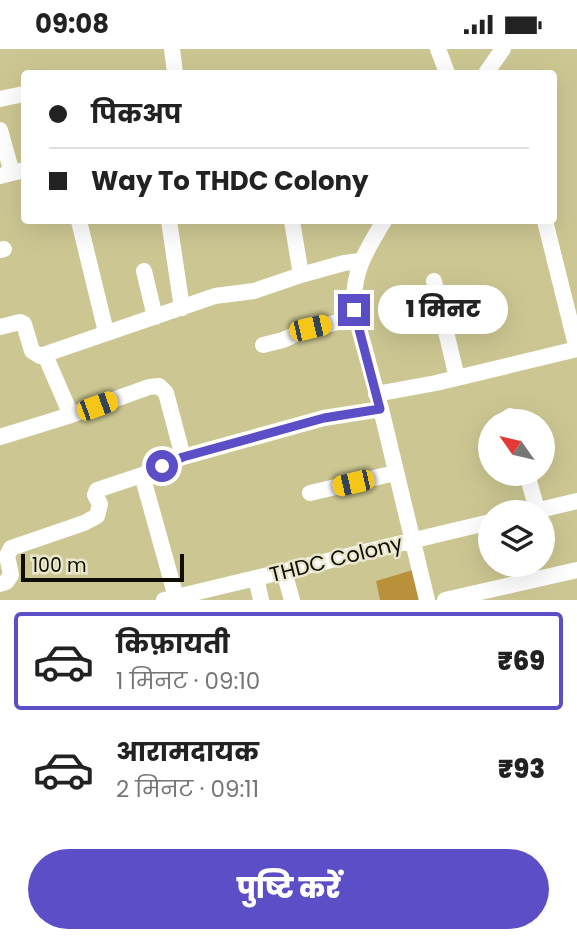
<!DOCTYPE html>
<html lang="hi">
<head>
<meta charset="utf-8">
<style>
	body { margin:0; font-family:Poppins,"Noto Sans Devanagari",sans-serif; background:#f6f6f6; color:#222; height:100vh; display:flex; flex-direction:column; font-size:26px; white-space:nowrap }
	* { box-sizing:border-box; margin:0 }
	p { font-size:23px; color:#767676 }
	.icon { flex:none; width:38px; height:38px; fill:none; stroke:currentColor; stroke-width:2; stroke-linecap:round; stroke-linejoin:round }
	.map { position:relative; height:551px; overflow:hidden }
	.drawer { display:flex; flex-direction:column; background:#fff; flex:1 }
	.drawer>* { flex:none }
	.banner { position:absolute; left:21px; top:21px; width:536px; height:154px; border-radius:7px; box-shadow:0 7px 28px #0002; display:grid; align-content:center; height:154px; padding:0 28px; background:#fff }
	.needle { width:46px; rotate:304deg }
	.buttons { position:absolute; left:478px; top:360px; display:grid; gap:14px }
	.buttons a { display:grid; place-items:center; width:77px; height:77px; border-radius:50%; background:#fff; box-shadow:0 7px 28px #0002; font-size:35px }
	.scale { position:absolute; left:21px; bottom:18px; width:163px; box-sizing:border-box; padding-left:7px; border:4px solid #100e00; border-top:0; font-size:19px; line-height:24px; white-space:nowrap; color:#100e00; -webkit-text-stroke:5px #e9e7cc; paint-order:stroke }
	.end { position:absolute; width:32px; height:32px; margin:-16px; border:9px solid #5c4ec6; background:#fff; box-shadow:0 0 0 4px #fff }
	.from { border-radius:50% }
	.bubble { position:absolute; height:49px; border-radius:24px; background:#fff; box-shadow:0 7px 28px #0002; font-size:23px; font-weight:800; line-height:49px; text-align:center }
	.car { position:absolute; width:21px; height:42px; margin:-21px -10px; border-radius:9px; box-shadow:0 0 5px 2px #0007; background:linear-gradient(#f5c518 24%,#345 0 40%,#f5c518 0 76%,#345 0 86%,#f5c518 0) }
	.banner b { display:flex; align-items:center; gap:24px; height:66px; font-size:26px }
	.banner b+b { border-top:2px solid #e0e0e0 }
	.banner i { width:18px; height:18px; background:#222 }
	ul { padding:12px 0 0; list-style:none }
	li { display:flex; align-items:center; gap:21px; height:98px; margin:0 14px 10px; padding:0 14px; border:4px solid transparent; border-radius:7px }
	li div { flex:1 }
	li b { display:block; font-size:26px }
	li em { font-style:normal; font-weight:800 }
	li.on { border-color:#5c4ec6 }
	li>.icon { width:63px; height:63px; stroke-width:1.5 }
	.button { display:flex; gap:14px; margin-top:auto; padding:14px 28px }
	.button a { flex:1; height:80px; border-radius:42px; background:#5c4ec6; color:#fff; font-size:28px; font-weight:800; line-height:80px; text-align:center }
	.status { display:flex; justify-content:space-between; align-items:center; height:49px; padding:0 35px; background:#fff; direction:ltr }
	.status svg { height:19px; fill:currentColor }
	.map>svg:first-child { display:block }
</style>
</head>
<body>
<div class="status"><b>09:08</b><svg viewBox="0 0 49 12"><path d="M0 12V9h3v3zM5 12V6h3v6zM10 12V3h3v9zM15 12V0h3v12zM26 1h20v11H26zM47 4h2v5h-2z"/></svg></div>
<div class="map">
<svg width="577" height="551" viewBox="0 0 577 551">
	<rect width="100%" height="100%" fill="#ccc792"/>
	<path fill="#b9913b" d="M413,521L419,551H380L376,532Z"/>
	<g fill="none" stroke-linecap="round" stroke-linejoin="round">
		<path stroke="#fff" stroke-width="16" d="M172,0L175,24
			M438,0L447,24
			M486,24L503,0
			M0,50L24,45
			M0,81L12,124
			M0,127L24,121
			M79,172L106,283
			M169,172L182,259
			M292,172L301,226
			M384,172C365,203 352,223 354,261L381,360L427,551
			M545,172L577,300
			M0,201L4,200
			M144,222L155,268
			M434,232L457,329
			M0,278L20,273L24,275L32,302L40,307L215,247L254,242L301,226L344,214L360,212
			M263,296L283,291L305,281L355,269
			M45,306L71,366L149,338L159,337L166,344L183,408
			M376,345L436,334L577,300
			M510,367L512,373
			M0,388L71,366
			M527,425L537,461
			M142,426L176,548
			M310,444L395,424
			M527,464L577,452
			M284,523L292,551
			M256,529L261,551
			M0,535L6,533L11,526L7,507L11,499L84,474L97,467L100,455L95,446L97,441L142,426L183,408L324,369L381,360
			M164,551L490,473
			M445,551L577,521"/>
	</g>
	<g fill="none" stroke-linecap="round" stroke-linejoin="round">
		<path stroke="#5c4ec6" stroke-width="9" d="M162,417L183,408L324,369L380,360L354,261"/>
	</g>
	<g text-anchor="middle" stroke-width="5" stroke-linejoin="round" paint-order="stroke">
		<g font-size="21" fill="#100e00" stroke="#e9e7cc">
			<text transform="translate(336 510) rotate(-14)" y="7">THDC Colony</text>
		</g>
	</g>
</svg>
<div class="buttons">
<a><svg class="needle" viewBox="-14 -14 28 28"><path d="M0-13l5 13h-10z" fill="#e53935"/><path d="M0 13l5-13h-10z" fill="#767676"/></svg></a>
<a><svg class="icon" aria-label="layers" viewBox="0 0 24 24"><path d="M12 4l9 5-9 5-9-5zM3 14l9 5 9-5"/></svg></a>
</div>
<div class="scale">100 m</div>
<i class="end from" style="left:162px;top:417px"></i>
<i class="end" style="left:354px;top:261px"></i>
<div class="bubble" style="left:378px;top:236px;width:130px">1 मिनट</div>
<i class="car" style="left:310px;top:279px;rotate:77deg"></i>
<i class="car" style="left:97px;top:357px;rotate:70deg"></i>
<i class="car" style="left:353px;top:434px;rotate:257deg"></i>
<div class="banner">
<b><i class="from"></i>पिकअप</b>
<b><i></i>Way To THDC Colony</b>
</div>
</div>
<section class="drawer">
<ul>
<li class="on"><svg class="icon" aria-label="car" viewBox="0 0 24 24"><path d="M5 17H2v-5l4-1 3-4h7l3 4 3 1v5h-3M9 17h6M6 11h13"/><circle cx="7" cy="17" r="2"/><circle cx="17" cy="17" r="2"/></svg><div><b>किफ़ायती</b><p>1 मिनट · 09:10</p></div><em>₹69</em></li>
<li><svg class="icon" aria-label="car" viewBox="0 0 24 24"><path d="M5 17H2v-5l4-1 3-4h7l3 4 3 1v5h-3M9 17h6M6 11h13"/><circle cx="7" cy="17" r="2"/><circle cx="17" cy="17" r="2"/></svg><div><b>आरामदायक</b><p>2 मिनट · 09:11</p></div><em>₹93</em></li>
</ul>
<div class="button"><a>पुष्टि करें</a></div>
</section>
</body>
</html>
